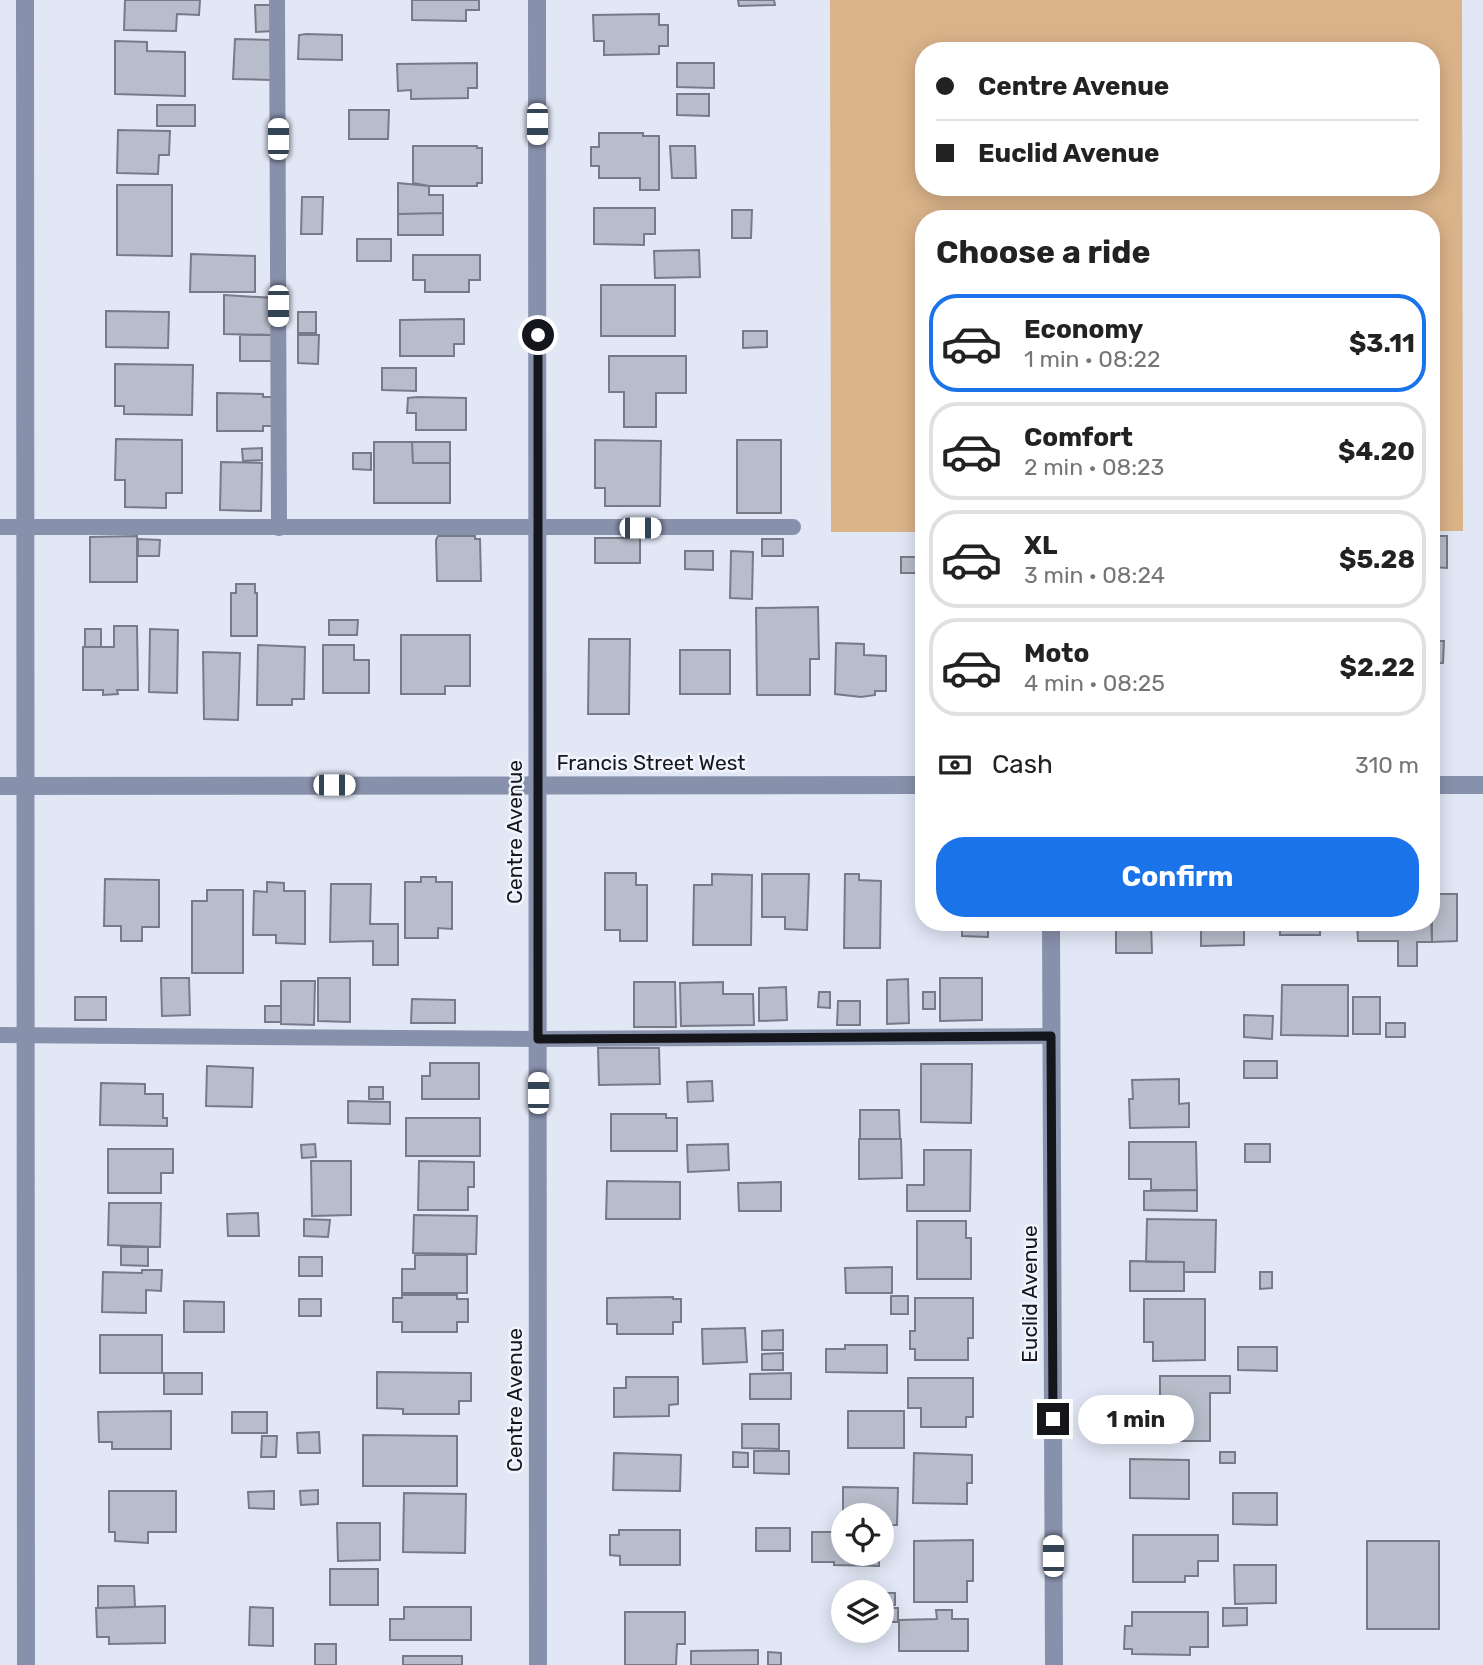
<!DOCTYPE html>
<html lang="en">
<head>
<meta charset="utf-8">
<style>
	body { margin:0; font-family:Rubik,sans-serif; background:#f2f2f2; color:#222; height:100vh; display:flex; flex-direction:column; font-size:26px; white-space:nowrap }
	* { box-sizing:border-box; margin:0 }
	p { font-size:23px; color:#767676 }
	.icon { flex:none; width:38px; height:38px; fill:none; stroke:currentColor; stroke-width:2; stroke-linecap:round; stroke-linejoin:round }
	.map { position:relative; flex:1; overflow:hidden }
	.drawer { position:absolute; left:915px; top:210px; width:525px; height:721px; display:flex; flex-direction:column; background:#fff; border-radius:28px; box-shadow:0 4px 18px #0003 }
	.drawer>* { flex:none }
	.top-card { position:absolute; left:915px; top:42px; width:525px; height:154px; border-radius:28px; box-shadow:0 4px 18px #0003; display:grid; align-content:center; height:154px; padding:0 21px; background:#fff }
	.controls { position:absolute; left:831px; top:1503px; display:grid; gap:14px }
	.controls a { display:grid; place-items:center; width:63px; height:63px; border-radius:50%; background:#fff; box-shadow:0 4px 18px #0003; font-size:35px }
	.end { position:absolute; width:32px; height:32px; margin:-16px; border:9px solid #15161c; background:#fff; box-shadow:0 0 0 4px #fff }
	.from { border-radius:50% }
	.bubble { position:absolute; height:49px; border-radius:24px; background:#fff; box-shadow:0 4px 18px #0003; font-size:23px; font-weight:700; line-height:49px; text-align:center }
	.car { position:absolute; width:21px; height:42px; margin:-21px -10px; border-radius:9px; box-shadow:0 0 5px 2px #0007; background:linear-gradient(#fff 24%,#345 0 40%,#fff 0 76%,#345 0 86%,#fff 0) }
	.top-card b { display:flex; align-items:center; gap:24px; height:66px; font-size:26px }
	.top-card b+b { border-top:2px solid #e0e0e0 }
	.top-card i { width:18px; height:18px; background:#222 }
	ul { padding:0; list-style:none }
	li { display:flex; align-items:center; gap:21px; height:98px; margin:0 14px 10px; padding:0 7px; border:4px solid #e0e0e0; border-radius:28px }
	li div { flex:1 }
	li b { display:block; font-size:26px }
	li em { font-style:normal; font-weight:700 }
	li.on { border-color:#1a73e8 }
	li>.icon { width:63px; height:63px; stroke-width:1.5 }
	h2 { padding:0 21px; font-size:32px; line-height:84px }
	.pay { display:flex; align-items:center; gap:18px; height:77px; padding:0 21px; font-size:26px }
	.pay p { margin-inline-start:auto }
	.button { display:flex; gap:14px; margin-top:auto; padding:14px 21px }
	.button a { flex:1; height:80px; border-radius:28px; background:#1a73e8; color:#fff; font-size:28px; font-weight:700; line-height:80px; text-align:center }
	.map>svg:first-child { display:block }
</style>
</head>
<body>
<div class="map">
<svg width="1483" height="1665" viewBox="0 0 1483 1665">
	<rect width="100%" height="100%" fill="#e2e7f6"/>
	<path fill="#dab389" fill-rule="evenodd" d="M830,0H1462L1463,531H1432V219H924V532H831ZM924,51H1432V187H924Z"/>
	<path fill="#b8bdcb" stroke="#777b89" stroke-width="2" d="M125,0H200L199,15L177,14L176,31L124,30Z
		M412,0H479V10H466V21L412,20Z
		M738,0H774L775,5L739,6Z
		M255,5H272L273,31L256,32Z
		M659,14V25H668V46H659V54L604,55V41H594L593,15Z
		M306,34L342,35V60L298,59L299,35Z
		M235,39L272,40L271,80L233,79Z
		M115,41L147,42V51L185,52V96L115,94Z
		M477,63V88H468V98L411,99V90L398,91L397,64Z
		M677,63H714V88L677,87Z
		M677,94H709V116L677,115Z
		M157,105H195V126H157Z
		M349,110H389L388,139H349Z
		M118,130L170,131L169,155H159L158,174L117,173Z
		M599,133H643V136H659V190H640V178H599V166H591V147H599Z
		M413,146H477V148H482V183H477V186H429L413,183Z
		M670,146H695L696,178H672Z
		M398,183L429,186V195H443V213L398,214Z
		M117,185H172V256L117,255Z
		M302,197H323L322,234H301Z
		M594,208H655V234H644V245L594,244Z
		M732,210H752L751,238H732Z
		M443,213V235H398V214Z
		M357,239H391V261H357Z
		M699,250L700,277L655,278L654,251Z
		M191,254L255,256V292H190Z
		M413,255H480V280H469V292H425V280H413Z
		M601,285H675V336H601Z
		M224,295L275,298L274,335L224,334Z
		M106,311L169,312L168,348L106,347Z
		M298,312H316V333H298Z
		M464,319V344H454V356H400V320Z
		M743,331H767V347L743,348Z
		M240,335H272V361H240Z
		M298,335H319L318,364L298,363Z
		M609,356H686V393H656V427H624V392H609Z
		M115,364L193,365L192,415L124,414V406H115Z
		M382,368H416V391L382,390Z
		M217,393L263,394V397H272V426H263V431H217Z
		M418,397L466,398V430H416V413H407L408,398Z
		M116,439L182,440V493H166V508L125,507V480H115Z
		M595,440L661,441L660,506H605V488H595Z
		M737,440H781V513H737Z
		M374,442H412L413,463H450V503H374Z
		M412,442H450V463H413Z
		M262,448V460L243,461L242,449Z
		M353,453H371V470L353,469Z
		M221,462L262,463L261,511L220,510Z
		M137,536V582H90V537Z
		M438,536H475V539H480L481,581H437L436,540Z
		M1432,536H1447V568L1432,567Z
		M595,538H640V563H595Z
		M138,539L160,540L159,556H138Z
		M762,539H783V556H762Z
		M685,551H713V570L685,569Z
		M731,551L753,552L752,599L730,598Z
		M901,557H917L916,573H901Z
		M236,584H255V593H257V636H231V593H236Z
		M818,607L819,659H810V695H757L756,608Z
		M329,620H358L357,635H329Z
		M114,626H137L138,690H117L118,694L103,695V690H83V647H114Z
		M85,629H101V647H85Z
		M150,629L178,630L177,693L149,692Z
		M401,635H470V686H445V694H401Z
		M589,639H630L629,714H588Z
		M1432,639L1434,641H1444L1443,663H1434L1433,682H1432Z
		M836,643L864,644V655L886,656V691H875V695L861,697L835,694Z
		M258,645L305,647L304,699H292V705H257Z
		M323,645H354V660H369V693H323Z
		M680,650H730V694H680Z
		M203,652L240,653L238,720L204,719Z
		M605,873H636V885H647V941H620V930H605Z
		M712,874L752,875L751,945H693L694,885H712Z
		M762,874H809L807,930L785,929V917H762Z
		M845,874H859V880L881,881L880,948H844Z
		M421,877H436V882H452V929L438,928V938H405V882H421Z
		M105,879L159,880V927H142V941H121V926H104Z
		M267,882L284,883V891H305V944L276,943V935H253L254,891L267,892Z
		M331,884H371L370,924H398V965H373V941L330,942Z
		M207,890H243V973H192V901H207Z
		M1432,894H1457V941L1432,942Z
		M962,922H988V937L962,936Z
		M1116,922H1151L1152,953H1116Z
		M1201,922H1244V945L1201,946Z
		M1280,922H1320V935H1280Z
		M1357,922H1431L1432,942H1417V966H1398V941H1358Z
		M161,978H189L190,1015L162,1016Z
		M318,978H350V1022L318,1021Z
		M940,978H982V1020L940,1021Z
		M908,979L909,1023L887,1024V980Z
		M281,981H315L314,1025L281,1024Z
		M634,982H675L676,1027H634Z
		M723,982V994H753L754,1025L681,1026L680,983Z
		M1282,985H1348V1036L1281,1035Z
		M786,987L787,1020L759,1021V988Z
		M819,992H830V1008L818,1007Z
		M923,992H935V1009H923Z
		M75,997H106V1020H75Z
		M1353,997H1380V1034H1353Z
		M412,999L455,1000V1023H411Z
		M838,1001H860V1025H837Z
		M265,1006H281V1022H265Z
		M1244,1015L1273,1016L1272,1039L1244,1037Z
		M1386,1023H1405V1037H1386Z
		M598,1048H659L660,1084L599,1085Z
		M1244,1061H1277V1078H1244Z
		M430,1063H479V1099H422V1076H430Z
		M921,1064H972L971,1123L921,1122Z
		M207,1066L253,1068L252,1107L206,1106Z
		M1179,1079V1104L1189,1103V1127L1130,1128L1129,1099H1133L1132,1080Z
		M712,1081L713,1101L688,1102L687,1082Z
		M101,1083L145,1084V1094H163V1118H167V1126L100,1125Z
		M369,1087H383V1099H369Z
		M348,1101L390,1102V1124L348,1123Z
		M860,1110H899L900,1139H860Z
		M611,1114H666V1118H677V1151H611Z
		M406,1118H480V1156H406Z
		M859,1139H901L902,1178L859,1179Z
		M1129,1142H1196L1197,1190H1151V1179H1129Z
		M315,1144L316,1157L302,1158L301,1145Z
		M728,1144L729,1170L688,1172L687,1145Z
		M1245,1144H1270V1162H1245Z
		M108,1149H173V1173H161V1193H108Z
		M924,1150H971L970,1211H907V1185H924Z
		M311,1161H351V1215L312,1216Z
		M419,1161L474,1162V1187H468V1210H418Z
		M607,1181L680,1182V1219H606Z
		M781,1182V1211H739L738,1183Z
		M1197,1190V1211L1144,1210V1191Z
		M109,1203H161L160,1247L108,1245Z
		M258,1213L259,1236H228L227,1214Z
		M414,1215L477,1216L476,1254L413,1253Z
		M304,1219L330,1220L328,1237L304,1236Z
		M1147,1219L1216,1220L1215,1272H1184V1262H1146Z
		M917,1221H966V1238H971V1279H917Z
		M121,1247H148V1266L121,1265Z
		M415,1255H467V1293H402V1269H415Z
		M299,1257H322V1276H299Z
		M1130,1261L1184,1262V1291H1130Z
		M892,1267V1293H846L845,1268Z
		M142,1270H162L161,1291L146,1290V1313L102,1312L103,1272L142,1273Z
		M1260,1272H1272V1288L1260,1289Z
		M402,1295H457V1299H468V1322H457V1332H402V1322H393V1298H402Z
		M891,1296H908V1314H891Z
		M673,1297V1299H681V1322H673V1334H617V1324H607V1298Z
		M915,1298H973V1338H968V1360H915V1349H910V1331H915Z
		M299,1299H321V1316H299Z
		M1144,1299H1205V1360L1153,1361V1342H1144Z
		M184,1301L224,1302V1332H184Z
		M745,1328L747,1362L703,1364L702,1329Z
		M783,1330V1350H762V1331Z
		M100,1335H162V1373H100Z
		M845,1345H887V1373L826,1372V1349H845Z
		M1238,1347H1277V1371L1238,1370Z
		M783,1353V1370H762V1354Z
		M377,1372L471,1373V1401H459V1414H403V1409L377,1408Z
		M164,1373H202V1394H164Z
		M791,1373V1399H750V1374Z
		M1160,1376H1230V1393H1210V1441H1146L1145,1402H1160Z
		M626,1377H678V1404L669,1405V1416L614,1417V1388H626Z
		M908,1378H973V1417H966V1427H921V1408H908Z
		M171,1411V1449H112V1442H99L98,1412Z
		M848,1411H904V1448H848Z
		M232,1412H267V1433H232Z
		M742,1424H779V1449L742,1448Z
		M319,1432L320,1453H298L297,1433Z
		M363,1435L457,1436V1486H363Z
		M262,1436H277L276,1457H261Z
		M754,1451H789V1474L754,1473Z
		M733,1452L748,1453V1467H733Z
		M1220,1452H1235V1463H1220Z
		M614,1453L681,1455L680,1491L613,1490Z
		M914,1453L972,1455V1483H967V1504L913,1503Z
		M1130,1459L1189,1460V1499L1130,1498Z
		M843,1487L898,1488L897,1525H882V1516H844L843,1524Z
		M318,1490V1504L301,1505L300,1491Z
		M109,1491H176V1532H148V1543L115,1541V1532H109Z
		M274,1491V1509L249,1508L248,1492Z
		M404,1493L466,1494L465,1553L403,1552Z
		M1233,1493H1277V1525L1233,1524Z
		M337,1523H380V1560L338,1561Z
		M756,1528H790V1551H756Z
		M619,1530H680V1565H620V1556L610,1555V1535H619Z
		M834,1530H844V1554H879V1566L834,1565V1562H812V1532H834Z
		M1133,1535H1218V1561H1198V1576H1185V1582H1133Z
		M973,1540V1581H967V1602H914V1541Z
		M1367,1541H1439V1629H1367Z
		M1234,1565H1276V1603L1235,1604Z
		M330,1569H378V1605H330Z
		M98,1586H134L135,1607L98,1608Z
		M882,1593H895V1605H882Z
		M165,1606V1643L109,1644V1637H97L96,1608Z
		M250,1607L273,1608V1646L249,1645Z
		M404,1607H471V1640H390V1619H404Z
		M882,1608H898V1622H882Z
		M1223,1608H1247V1625L1223,1626Z
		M936,1610H952V1619H968V1651H899V1620L937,1619Z
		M625,1612H685V1644H677L676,1665H625Z
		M1132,1612H1208V1647H1190V1655L1132,1654V1649H1124L1125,1626H1132Z
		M315,1644H336V1665H315Z
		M758,1650V1665H691V1651Z
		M768,1652L781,1653V1665H768Z
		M403,1656H462V1665H403Z"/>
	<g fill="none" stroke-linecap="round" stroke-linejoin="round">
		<path stroke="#8891ac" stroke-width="16" d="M277,0L279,528
			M0,527H793
			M0,1035L538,1039L1051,1036"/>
		<path stroke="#8891ac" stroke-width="18" d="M25,0L26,1665
			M537,0L538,1665
			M1432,785H1483
			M0,786L924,785
			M1051,922L1054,1665"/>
	</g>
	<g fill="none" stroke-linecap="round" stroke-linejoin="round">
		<path stroke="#15161c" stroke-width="9" d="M538,335V1039L1051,1036L1053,1419"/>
	</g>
	<g text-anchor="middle" stroke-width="5" stroke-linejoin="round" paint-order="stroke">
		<g font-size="21" fill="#15161c" stroke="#f1f4fe">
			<text x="651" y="770">Francis Street West</text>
			<text transform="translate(515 832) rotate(-90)" y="7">Centre Avenue</text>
			<text transform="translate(1030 1294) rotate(-90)" y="7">Euclid Avenue</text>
			<text transform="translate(515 1400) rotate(-90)" y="7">Centre Avenue</text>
		</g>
	</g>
</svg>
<div class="controls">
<a><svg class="icon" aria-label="locate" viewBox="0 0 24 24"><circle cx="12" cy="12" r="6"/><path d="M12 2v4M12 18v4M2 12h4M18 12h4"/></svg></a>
<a><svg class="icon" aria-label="layers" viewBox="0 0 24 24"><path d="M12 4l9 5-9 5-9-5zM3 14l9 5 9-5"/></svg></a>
</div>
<i class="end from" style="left:538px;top:335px"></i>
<i class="end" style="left:1053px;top:1419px"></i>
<div class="bubble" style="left:1078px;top:1395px;width:116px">1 min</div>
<i class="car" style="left:537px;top:124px;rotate:180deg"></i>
<i class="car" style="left:278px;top:139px;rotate:0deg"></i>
<i class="car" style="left:278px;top:306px;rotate:180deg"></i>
<i class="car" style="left:640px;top:528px;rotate:90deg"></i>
<i class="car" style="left:334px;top:785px;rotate:90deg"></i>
<i class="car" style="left:538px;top:1093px;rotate:0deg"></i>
<i class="car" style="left:1053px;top:1556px;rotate:0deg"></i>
<div class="top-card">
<b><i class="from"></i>Centre Avenue</b>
<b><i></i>Euclid Avenue</b>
</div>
<section class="drawer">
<h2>Choose a ride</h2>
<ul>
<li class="on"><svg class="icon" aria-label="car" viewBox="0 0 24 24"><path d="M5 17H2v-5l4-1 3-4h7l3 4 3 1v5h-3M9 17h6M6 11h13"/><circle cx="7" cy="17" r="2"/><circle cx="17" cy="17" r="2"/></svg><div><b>Economy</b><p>1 min · 08:22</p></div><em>$3.11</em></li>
<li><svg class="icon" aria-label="car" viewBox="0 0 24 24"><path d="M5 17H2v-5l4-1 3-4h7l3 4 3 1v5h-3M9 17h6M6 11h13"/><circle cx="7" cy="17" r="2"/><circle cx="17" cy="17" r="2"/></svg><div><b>Comfort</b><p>2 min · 08:23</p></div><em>$4.20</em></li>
<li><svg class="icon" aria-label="car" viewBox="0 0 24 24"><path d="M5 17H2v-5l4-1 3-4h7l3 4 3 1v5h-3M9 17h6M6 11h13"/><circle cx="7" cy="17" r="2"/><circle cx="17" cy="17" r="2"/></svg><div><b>XL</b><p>3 min · 08:24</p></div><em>$5.28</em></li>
<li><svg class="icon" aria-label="car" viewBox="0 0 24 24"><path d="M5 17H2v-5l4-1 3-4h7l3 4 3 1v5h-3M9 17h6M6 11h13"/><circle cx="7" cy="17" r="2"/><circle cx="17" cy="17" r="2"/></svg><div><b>Moto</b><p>4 min · 08:25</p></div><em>$2.22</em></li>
</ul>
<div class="pay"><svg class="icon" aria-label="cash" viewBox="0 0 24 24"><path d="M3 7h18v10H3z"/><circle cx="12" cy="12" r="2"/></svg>Cash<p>310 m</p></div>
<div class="button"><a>Confirm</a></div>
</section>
</div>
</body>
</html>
